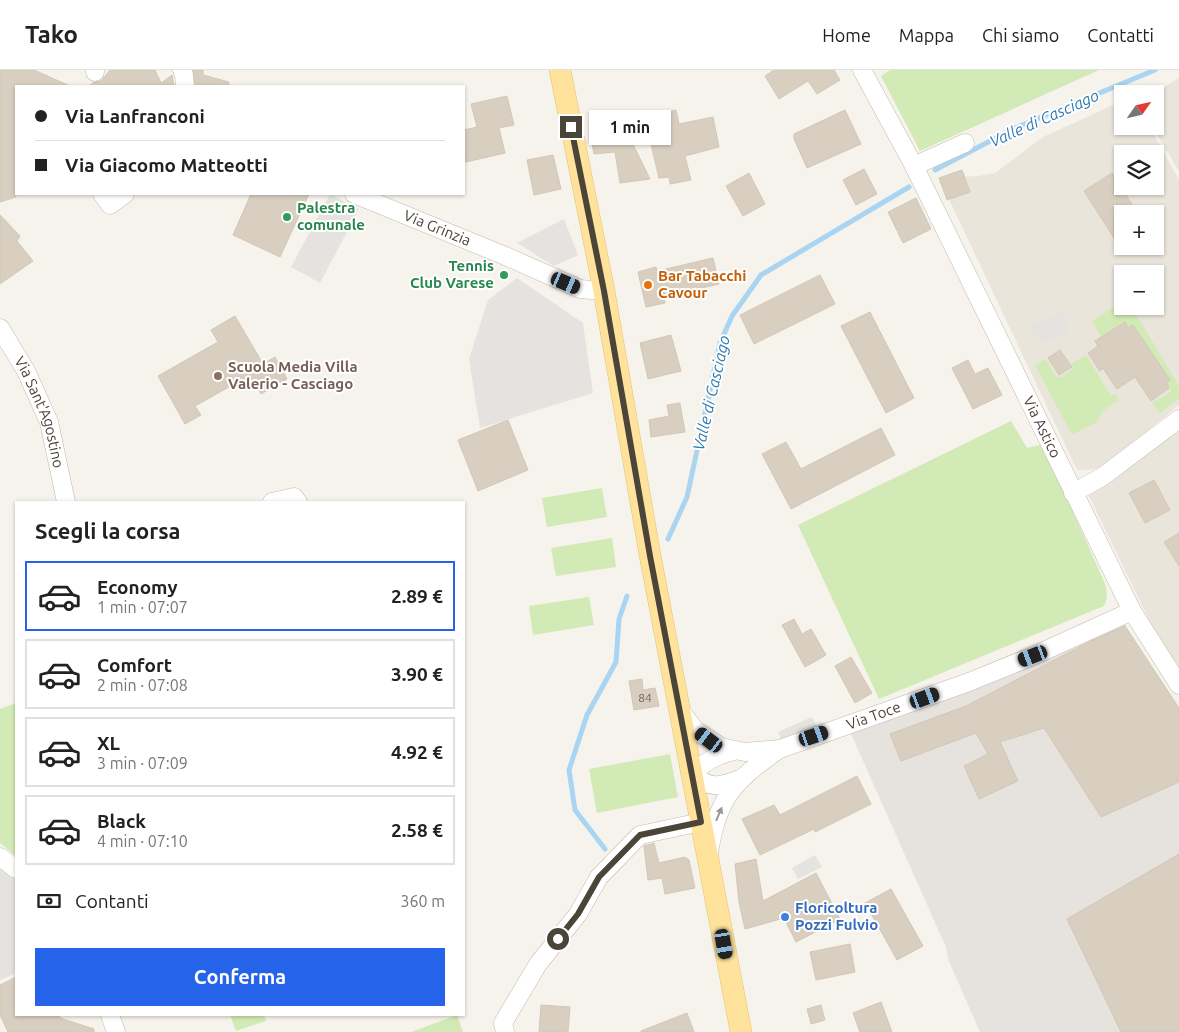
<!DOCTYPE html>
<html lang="it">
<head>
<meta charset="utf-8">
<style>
	body { margin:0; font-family:Ubuntu,sans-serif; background:#f2f2f2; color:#222; height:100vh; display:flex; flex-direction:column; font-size:19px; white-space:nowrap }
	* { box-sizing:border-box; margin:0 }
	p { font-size:16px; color:#767676 }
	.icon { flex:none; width:28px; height:28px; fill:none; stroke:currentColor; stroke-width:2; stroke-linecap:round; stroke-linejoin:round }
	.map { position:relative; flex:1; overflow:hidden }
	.side { position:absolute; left:15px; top:431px; width:450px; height:515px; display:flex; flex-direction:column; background:#fff; border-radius:0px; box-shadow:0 1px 4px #0004 }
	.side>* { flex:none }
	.top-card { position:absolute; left:15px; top:15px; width:450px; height:110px; border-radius:0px; box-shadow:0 1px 4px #0004; display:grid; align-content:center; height:110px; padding:0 20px; background:#fff }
	.needle { width:32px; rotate:56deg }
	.tools { position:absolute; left:1114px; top:15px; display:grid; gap:10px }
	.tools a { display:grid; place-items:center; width:50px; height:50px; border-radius:0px; background:#fff; box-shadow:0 1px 4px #0004; font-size:25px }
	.end { position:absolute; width:22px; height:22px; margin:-11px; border:6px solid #4b4439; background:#fff; box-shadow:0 0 0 2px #fff }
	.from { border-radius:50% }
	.bubble { position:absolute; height:35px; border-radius:0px; background:#fff; box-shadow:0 1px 4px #0004; font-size:16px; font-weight:700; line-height:35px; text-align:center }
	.car { position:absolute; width:15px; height:30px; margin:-15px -8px; border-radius:6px; box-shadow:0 0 4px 1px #0007; background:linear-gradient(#222 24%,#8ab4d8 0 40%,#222 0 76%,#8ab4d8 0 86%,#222 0) }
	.top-card b { display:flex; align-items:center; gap:18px; height:48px; font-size:19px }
	.top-card b+b { border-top:1px solid #e0e0e0 }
	.top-card i { width:12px; height:12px; background:#222 }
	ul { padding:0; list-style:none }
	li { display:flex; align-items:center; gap:15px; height:70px; margin:0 10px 8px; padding:0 10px; border:2px solid #e0e0e0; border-radius:0px }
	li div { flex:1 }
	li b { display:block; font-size:19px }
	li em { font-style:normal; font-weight:700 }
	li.active { border-color:#2563eb }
	li>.icon { width:45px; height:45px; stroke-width:1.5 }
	h2 { padding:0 20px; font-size:22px; line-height:60px }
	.pay { display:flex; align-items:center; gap:12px; height:55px; padding:0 20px; font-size:19px }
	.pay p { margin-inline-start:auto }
	.primary-button { display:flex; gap:10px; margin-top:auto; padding:10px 20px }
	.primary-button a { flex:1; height:58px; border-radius:0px; background:#2563eb; color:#fff; font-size:20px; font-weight:700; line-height:58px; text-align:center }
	header { display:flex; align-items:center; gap:30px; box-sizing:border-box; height:70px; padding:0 25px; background:#fff; border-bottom:1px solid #e0e0e0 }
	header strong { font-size:24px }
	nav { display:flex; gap:28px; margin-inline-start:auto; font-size:18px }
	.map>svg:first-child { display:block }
</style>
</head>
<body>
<header>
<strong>Tako</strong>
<nav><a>Home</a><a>Mappa</a><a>Chi siamo</a><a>Contatti</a></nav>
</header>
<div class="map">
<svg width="1179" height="962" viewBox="0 0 1179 962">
	<rect width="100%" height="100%" fill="#f6f3ec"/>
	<path fill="#eae5da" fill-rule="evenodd" d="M1179,8V101L1152,56H1155V24H1153Z
		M1122,31V56H1149L1179,110V335L1100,399L1077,400L939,108L978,106L995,103L1043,67ZM1122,84H1155V116H1122ZM1122,144H1155V176H1122ZM1122,204H1155V236H1122Z
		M1179,362V597L1152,556L1087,422Z"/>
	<path fill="#e6e2dd" d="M1124,554L1179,638V962H980L948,889L946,877L851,664Z"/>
	<path fill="#d2eab5" d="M890,0H1099L920,81L881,6Z
		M1122,231V236H1131L1179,316V329L1160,343L1152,333L1172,321L1166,313L1170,310L1133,255L1128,258L1124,252L1101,267L1092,251Z
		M1086,285L1111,326L1116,324L1119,329L1102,342L1097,352L1072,365L1035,295L1046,289L1056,307H1061L1074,298L1071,294Z
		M1011,351L1027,378L1043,374L1106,516L1107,528L1104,536L879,629L798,455Z
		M602,418L607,447L547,457L542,428Z
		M612,468L616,497L556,506L551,478Z
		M589,527L594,555L533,565L529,536Z
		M16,633V786L0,773V639Z
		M670,684L678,727L597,743L589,699Z
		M230,945H264L266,951L236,961Z
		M457,945L463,962H411Z"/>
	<path fill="#e5e3e0" d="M330,124L359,139L320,213L291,197Z
		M564,149L578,185L554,196L517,173Z
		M517,208L583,253L593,323L480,358L469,289L488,230Z
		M1064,242L1069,262L1044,273L1041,268L1037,271L1028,256Z
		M812,647L817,657L782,672L778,662Z
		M815,785L822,797L798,809L792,798Z
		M2,797L16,810V903L0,910V798Z"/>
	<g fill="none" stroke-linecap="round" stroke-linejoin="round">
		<path stroke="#a9d4f2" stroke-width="5" d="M935,100L1013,59L1155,0
			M668,469L687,427L720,273L732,246L761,205L909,117
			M605,779L575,740L569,700L587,645L616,592L619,549L627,526"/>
	</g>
	<path fill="#d8cfc1" stroke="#d3c7b4" d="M0,0H34L70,16H16V127L0,132Z
		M110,0H155L161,13L172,5L174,16H89L94,12L101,11Z
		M193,0H203V5L229,12V16H195Z
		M774,0H834L840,10L817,24L808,11L779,29L765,6Z
		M507,26L514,55L499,58L505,83L466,92L464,84V60L477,57L471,34Z
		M676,40L679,54L713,47L719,77L685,86L691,110L670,114L669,107L659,108L644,45Z
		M845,40L861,74L807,98L794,69V64Z
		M622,52L650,109L620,113L615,82L594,84L591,68Z
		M553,85L561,119L534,125L527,90Z
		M864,99L877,124L856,135L843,110Z
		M962,100L970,122L947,130L939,108Z
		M749,103L765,134L743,146L726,116Z
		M1112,103L1138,144H1122L1123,182L1084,121Z
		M251,124H309L280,187L233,165Z
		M916,128L931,159L903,173L888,142Z
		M0,145L20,166L17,171L33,191L0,214Z
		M713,188L719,214L664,227L665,233L646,237L638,202L656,197L657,201Z
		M820,205L835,234L754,274L740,245Z
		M870,242L914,328L886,343L841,256Z
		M235,246L263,294L275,287L287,309L261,324L255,314L249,317L243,309L195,336L201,345L185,354L158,306L218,272L211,260Z
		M1125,252L1128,258L1133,255L1170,310L1166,313L1169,318L1151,331L1135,307L1117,319L1103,298L1100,301L1088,283L1098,276L1095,271Z
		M671,265L681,301L648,309L640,273Z
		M1060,280L1072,297L1059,305L1048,288Z
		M968,290L975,304L988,298L1002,325L973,339L952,298Z
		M680,333L685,362L651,367L649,350L669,346L667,335Z
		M508,350L528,400L478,421L458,370Z
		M881,358L895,385L791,439L762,384L786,372L801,399Z
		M1154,410L1170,440L1145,453L1129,423Z
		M1179,463V496L1164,472Z
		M794,549L802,564L811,559L826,585L805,597L782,555Z
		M1125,556L1179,638V712L1101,747L1044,658L1000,672L1018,711L979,729L964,696L988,684L976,663L901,691L890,664L966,636L1091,571Z
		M851,587L872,623L855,633L835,596Z
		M642,609L643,620L655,618L659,636L634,640L629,611Z
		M857,706L871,734L815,762L814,759L760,785L742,749L774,735L780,745Z
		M654,773L659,793L685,787L689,790L695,818L665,824L662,808L648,810L644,776Z
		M1179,784V962H1121L1067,849Z
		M756,789L763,831L816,803L840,849L796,872L784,848L745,859L739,832L735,794Z
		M891,819L923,876L897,890L865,833Z
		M850,874L855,902L816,910L810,882Z
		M16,907V945H58L60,948L94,959V962H8L0,945V915Z
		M881,932L892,962H860L853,943Z
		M541,935L570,937L568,962H539Z
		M821,935L825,950L811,954L807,939Z
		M687,943L694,962H641V961Z"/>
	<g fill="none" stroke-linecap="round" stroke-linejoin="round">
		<defs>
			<g id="minor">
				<path d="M95,0V2"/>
				<path d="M182,0L184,5L185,16"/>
				<path id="s1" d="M862,0L914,96L1132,541L1179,615"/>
				<path d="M914,96L965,73"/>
				<path d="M102,124L110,135L125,124"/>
				<path id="s2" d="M354,124L503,185L580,219L604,221"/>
				<path id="s3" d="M0,258L26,301L49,352L66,432"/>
				<path d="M1073,423L1102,407L1179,349"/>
				<path d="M272,432L294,427L298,432"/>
				<path id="s4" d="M680,640L695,660L721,677L745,682L780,679L969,612L1033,586L1132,541"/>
				<path d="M734,681C716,685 704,692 692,705C711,719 719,717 740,709"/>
				<path d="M709,783C717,728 734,711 778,680"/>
				<path d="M0,787L16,799"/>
				<path d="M110,945L116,962"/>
				<path d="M505,962L503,953L538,894L578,844L599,807L640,765L701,752"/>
			</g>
			<path id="major" d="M560,0L604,221L650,485L741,962"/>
		</defs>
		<use href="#minor" stroke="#c2bbae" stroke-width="19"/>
		<use href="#major" stroke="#e6c16a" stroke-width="22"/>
		<use href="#minor" stroke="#fff" stroke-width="18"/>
		<use href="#major" stroke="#ffe39c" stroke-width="21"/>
	</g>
	<defs><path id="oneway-solid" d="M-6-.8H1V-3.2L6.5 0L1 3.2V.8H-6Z" transform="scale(1.25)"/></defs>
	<use fill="#9c9892" href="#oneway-solid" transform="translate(719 744) rotate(-67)"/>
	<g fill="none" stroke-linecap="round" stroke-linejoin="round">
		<path stroke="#4b4439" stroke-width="6" d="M558,869L578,844L599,807L640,765L701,752L650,486L604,221L571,57"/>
	</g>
	<g fill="#2e9e5b" stroke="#fff" stroke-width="2">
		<circle cx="287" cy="147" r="5"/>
		<circle cx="504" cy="205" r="5"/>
	</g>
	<circle fill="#e8710a" stroke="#fff" stroke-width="2" cx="648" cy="215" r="5"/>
	<circle fill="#8d6e63" stroke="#fff" stroke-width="2" cx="218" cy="306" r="5"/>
	<circle fill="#3f7fe0" stroke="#fff" stroke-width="2" cx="785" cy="847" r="5"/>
	<g text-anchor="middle" stroke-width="4" stroke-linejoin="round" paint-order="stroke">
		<g font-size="12" fill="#6e675b">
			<text x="645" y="632">84</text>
		</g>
		<g font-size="15" font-weight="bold" fill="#27864d" stroke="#fff" text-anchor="start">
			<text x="297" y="143">Palestra<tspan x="297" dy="17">comunale</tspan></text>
			<text x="494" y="201" text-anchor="end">Tennis<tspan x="494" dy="17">Club Varese</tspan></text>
		</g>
		<g font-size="15" fill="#4b4439" stroke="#fff">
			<text dy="5" stroke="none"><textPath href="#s2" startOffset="90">Via Grinzia</textPath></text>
			<text dy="5" stroke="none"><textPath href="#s3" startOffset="94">Via Sant'Agostino</textPath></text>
			<text dy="5" stroke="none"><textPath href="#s1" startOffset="400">Via Astico</textPath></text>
			<text dy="5" stroke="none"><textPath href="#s4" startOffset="215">Via Toce</textPath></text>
		</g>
		<g font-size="15" font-weight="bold" fill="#c56008" stroke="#fff" text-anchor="start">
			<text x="658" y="211">Bar Tabacchi<tspan x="658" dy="17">Cavour</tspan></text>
		</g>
		<g font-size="15" font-weight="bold" fill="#785e54" stroke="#fff" text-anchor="start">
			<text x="228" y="302">Scuola Media Villa<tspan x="228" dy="17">Valerio - Casciago</tspan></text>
		</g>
		<g font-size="15" font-weight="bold" fill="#366cbe" stroke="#fff" text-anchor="start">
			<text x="795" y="843">Floricoltura<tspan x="795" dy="17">Pozzi Fulvio</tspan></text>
		</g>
		<g font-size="16" font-style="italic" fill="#2e7ab2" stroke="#fff">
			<text transform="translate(1044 48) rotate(-24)" y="6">Valle di Casciago</text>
			<text transform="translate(711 323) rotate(-77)" y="6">Valle di Casciago</text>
		</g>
	</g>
</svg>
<div class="tools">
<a><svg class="needle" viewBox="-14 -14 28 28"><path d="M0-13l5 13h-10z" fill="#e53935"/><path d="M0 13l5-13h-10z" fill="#767676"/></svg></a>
<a><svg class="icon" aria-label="layers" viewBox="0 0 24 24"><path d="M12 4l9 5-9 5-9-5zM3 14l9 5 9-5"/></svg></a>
<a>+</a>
<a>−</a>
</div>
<i class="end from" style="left:558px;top:869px"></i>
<i class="end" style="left:571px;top:57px"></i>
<div class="bubble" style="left:589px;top:40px;width:82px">1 min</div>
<i class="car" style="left:566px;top:213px;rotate:113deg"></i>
<i class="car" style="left:1033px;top:586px;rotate:249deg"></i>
<i class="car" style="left:925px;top:628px;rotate:70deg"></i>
<i class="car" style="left:814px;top:666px;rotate:71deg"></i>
<i class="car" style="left:709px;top:670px;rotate:307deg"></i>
<i class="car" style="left:724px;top:874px;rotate:170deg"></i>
<div class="top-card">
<b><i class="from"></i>Via Lanfranconi</b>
<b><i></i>Via Giacomo Matteotti</b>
</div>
<section class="side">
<h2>Scegli la corsa</h2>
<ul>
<li class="active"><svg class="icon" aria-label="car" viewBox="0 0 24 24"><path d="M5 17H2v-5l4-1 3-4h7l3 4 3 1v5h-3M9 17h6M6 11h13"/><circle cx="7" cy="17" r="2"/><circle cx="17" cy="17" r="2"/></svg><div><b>Economy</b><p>1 min · 07:07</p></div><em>2.89 €</em></li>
<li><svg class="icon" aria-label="car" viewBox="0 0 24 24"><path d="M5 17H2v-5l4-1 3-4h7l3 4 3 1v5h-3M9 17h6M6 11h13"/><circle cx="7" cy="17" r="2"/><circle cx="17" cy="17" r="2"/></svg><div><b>Comfort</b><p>2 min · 07:08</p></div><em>3.90 €</em></li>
<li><svg class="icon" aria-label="car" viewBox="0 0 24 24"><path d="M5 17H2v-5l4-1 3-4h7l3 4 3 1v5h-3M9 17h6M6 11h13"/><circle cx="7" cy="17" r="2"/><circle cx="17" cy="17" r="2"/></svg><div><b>XL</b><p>3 min · 07:09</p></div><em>4.92 €</em></li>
<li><svg class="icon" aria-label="car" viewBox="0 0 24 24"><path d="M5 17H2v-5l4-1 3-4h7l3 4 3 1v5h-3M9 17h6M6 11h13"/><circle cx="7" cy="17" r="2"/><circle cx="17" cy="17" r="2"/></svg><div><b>Black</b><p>4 min · 07:10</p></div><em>2.58 €</em></li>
</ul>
<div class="pay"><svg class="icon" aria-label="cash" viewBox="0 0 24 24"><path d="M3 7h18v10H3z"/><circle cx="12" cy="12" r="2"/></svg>Contanti<p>360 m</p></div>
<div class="primary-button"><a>Conferma</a></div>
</section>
</div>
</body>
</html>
